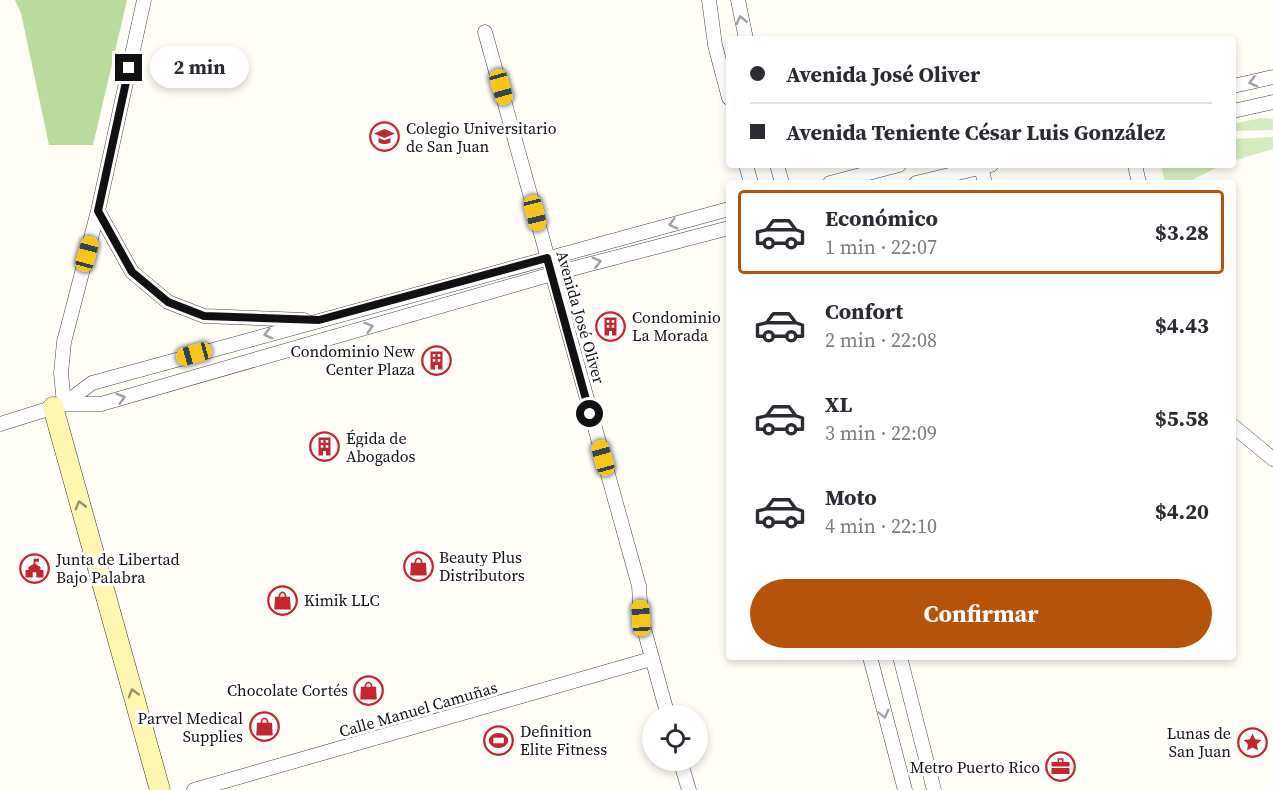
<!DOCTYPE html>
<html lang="es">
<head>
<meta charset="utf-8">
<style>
	body { margin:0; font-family:"Source Serif 4",serif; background:#f2f2f3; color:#2b2b33; height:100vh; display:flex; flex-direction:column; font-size:22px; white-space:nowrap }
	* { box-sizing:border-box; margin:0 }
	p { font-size:20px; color:#7c7c81 }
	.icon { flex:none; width:33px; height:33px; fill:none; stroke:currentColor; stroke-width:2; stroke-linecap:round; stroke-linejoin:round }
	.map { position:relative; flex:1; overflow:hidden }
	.drawer { position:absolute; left:726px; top:180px; width:510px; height:480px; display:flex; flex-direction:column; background:#fff; border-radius:6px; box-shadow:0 3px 9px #0003 }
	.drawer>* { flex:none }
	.guide { position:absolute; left:726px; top:36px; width:510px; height:132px; border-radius:6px; box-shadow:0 3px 9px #0003; display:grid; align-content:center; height:132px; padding:0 24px; background:#fff }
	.tools { position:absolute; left:642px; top:705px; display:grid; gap:12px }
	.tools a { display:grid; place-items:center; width:66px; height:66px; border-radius:50%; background:#fff; box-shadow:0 3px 9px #0003; font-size:30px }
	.end { position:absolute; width:27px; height:27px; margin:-14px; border:8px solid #111; background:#fff; box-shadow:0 0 0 3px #fff }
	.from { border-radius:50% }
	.bubble { position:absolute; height:42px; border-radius:21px; background:#fff; box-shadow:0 3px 9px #0003; font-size:20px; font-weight:700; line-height:42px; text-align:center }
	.car { position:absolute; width:18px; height:36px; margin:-18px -9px; border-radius:8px; box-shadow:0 0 4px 2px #0007; background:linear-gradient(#f5c518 24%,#345 0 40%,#f5c518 0 76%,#345 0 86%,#f5c518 0) }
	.guide b { display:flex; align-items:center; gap:21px; height:57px; font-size:22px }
	.guide b+b { border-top:2px solid #e1e1e2 }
	.guide i { width:15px; height:15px; background:#2b2b33 }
	ul { padding:10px 0 0; list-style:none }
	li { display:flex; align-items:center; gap:18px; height:84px; margin:0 12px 9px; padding:0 12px; border:3px solid transparent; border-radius:6px }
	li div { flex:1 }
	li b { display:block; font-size:22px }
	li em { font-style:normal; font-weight:700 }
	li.current { border-color:#b45309 }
	li>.icon { width:54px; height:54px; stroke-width:1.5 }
	.primary-button { display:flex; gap:12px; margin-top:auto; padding:12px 24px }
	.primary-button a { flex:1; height:69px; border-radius:36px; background:#b45309; color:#fff; font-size:24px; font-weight:700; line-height:69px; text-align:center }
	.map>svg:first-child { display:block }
</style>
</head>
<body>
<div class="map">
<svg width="1273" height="790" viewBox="0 0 1273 790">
	<rect width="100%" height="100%" fill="#fffdf5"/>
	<path fill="#d5ebbd" d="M1260,118L1273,119V130L1233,131V124Z
		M1273,137V149L1236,160L1233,157V139Z
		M1161,165H1222L1186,183H1165Z"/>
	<path fill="#b9dc9c" d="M15,0H127L93,145H49L21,13Z"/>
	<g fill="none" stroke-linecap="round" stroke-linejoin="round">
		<defs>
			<path id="street" d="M709,0L715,45L729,98
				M738,0L746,39
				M485,32L639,586L641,618L668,716
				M1233,86L1273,77
				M1233,111L1273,102
				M746,165L751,183
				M777,165L782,183
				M1135,165L1139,183
				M981,167L985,183
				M830,183L899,165
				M916,183L991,165
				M98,211L132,272L168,302L204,316L304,320
				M64,404L92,383L729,209
				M64,404L61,373L64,342L98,211L144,0
				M0,424L64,404H101L552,274L729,228
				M1233,426L1273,459
				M870,657L905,790
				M900,657L934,790
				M680,760L689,790
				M194,790L651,659"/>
			<path id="secondary" d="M53,407L160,790"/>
		</defs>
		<use href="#street" stroke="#444" stroke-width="15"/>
		<use href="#secondary" stroke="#333" stroke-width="21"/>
		<use href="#street" stroke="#fff" stroke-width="14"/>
		<use href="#secondary" stroke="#fff6b0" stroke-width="20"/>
	</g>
	<defs><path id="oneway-chevron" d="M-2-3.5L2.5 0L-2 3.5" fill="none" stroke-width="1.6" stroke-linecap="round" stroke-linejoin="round" transform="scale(1.5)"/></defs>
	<g stroke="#a0a0a0">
		<use href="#oneway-chevron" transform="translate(741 20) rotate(-103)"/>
		<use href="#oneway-chevron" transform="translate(1253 82) rotate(166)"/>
		<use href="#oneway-chevron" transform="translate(673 224) rotate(165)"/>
		<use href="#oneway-chevron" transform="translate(597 262) rotate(-15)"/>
		<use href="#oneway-chevron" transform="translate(369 327) rotate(-16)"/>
		<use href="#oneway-chevron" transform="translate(268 334) rotate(165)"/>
		<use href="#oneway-chevron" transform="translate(121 398) rotate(-16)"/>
		<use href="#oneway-chevron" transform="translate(884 714) rotate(76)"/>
	</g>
	<g stroke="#948f68">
		<use href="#oneway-chevron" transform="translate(80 505) rotate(-106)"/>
		<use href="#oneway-chevron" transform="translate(133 693) rotate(-106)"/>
	</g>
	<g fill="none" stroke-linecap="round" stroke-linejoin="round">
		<path stroke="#111" stroke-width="8" d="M129,68L98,211L132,272L168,302L204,316L319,320L547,258L590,414"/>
	</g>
	<defs>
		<symbol id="university-ring" viewBox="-11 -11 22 22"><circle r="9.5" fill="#fff" stroke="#c4262e" stroke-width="1.5"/><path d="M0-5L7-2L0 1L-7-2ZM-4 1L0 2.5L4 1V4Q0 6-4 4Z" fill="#c4262e"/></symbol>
		<symbol id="building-ring" viewBox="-11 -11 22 22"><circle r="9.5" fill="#fff" stroke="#c4262e" stroke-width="1.5"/><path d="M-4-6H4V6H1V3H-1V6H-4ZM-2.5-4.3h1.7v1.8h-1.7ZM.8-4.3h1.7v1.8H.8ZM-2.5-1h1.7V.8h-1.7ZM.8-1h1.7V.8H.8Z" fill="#c4262e"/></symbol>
		<symbol id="shop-ring" viewBox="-11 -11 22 22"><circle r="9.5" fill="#fff" stroke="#c4262e" stroke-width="1.5"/><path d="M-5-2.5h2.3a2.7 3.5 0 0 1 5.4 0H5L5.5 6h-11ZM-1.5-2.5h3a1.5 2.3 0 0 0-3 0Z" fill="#c4262e"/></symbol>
		<symbol id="civic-ring" viewBox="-11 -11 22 22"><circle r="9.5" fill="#fff" stroke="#c4262e" stroke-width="1.5"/><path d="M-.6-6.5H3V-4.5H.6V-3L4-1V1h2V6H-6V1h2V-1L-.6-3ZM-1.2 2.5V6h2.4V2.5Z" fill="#c4262e"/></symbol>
		<symbol id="stadium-ring" viewBox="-11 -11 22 22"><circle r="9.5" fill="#fff" stroke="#c4262e" stroke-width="1.5"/><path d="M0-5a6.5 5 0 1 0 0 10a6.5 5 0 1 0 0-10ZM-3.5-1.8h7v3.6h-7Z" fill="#c4262e"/></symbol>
		<symbol id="sight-ring" viewBox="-11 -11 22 22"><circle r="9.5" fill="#fff" stroke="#c4262e" stroke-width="1.5"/><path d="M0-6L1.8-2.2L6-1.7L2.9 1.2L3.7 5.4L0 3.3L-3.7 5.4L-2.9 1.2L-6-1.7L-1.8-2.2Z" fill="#c4262e"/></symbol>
		<symbol id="office-ring" viewBox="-11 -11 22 22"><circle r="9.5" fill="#fff" stroke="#c4262e" stroke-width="1.5"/><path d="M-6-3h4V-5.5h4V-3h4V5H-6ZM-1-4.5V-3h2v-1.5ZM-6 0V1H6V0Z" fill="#c4262e"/></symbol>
	</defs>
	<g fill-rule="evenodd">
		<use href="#university-ring" x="368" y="120" width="33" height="33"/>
		<use href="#building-ring" x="594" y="310" width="33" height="33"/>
		<use href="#building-ring" x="420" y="344" width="33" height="33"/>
		<use href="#building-ring" x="308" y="430" width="33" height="33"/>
		<use href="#shop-ring" x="402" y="550" width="33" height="33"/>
		<use href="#civic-ring" x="18" y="552" width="33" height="33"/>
		<use href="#shop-ring" x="266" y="584" width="33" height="33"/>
		<use href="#shop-ring" x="352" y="674" width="33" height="33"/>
		<use href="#shop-ring" x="248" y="710" width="33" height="33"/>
		<use href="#stadium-ring" x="482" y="724" width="33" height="33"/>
		<use href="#sight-ring" x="1236" y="726" width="33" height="33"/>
		<use href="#office-ring" x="1044" y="750" width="33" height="33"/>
	</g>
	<g text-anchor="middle" stroke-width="6" stroke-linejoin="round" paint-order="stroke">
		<g font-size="16" fill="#111" stroke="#fff" text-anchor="start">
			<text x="406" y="134">Colegio Universitario<tspan x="406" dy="18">de San Juan</tspan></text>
			<text x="632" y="323">Condominio<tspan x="632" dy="18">La Morada</tspan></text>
			<text x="415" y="357" text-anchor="end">Condominio New<tspan x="415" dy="18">Center Plaza</tspan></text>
			<text x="346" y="444">Égida de<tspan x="346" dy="18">Abogados</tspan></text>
			<text x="439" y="563">Beauty Plus<tspan x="439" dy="18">Distributors</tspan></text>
			<text x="56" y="565">Junta de Libertad<tspan x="56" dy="18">Bajo Palabra</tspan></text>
			<text x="304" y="606">Kimik LLC</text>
			<text x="348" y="696" text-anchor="end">Chocolate Cortés</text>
			<text x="243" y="724" text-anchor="end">Parvel Medical<tspan x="243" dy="18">Supplies</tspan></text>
			<text x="520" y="737">Definition<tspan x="520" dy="18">Elite Fitness</tspan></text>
			<text x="1231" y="739" text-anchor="end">Lunas de<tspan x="1231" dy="18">San Juan</tspan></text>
			<text x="1040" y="773" text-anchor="end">Metro Puerto Rico</text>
		</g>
		<g font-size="16" fill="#111" stroke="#fff">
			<text transform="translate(581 317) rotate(74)" y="6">Avenida José Oliver</text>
			<text transform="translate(418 709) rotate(-16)" y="6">Calle Manuel Camuñas</text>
		</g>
	</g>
</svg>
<div class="tools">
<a><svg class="icon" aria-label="locate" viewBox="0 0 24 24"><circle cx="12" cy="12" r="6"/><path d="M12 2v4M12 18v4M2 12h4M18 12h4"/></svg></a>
</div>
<i class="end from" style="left:590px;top:414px"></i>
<i class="end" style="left:129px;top:68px"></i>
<div class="bubble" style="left:150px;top:46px;width:99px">2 min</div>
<i class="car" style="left:501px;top:87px;rotate:164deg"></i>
<i class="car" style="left:535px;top:213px;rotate:166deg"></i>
<i class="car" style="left:87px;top:254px;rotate:15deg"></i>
<i class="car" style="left:194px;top:354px;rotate:254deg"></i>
<i class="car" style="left:603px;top:458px;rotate:344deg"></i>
<i class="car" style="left:641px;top:618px;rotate:356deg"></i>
<div class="guide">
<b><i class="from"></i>Avenida José Oliver</b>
<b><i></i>Avenida Teniente César Luis González</b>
</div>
<section class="drawer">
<ul>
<li class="current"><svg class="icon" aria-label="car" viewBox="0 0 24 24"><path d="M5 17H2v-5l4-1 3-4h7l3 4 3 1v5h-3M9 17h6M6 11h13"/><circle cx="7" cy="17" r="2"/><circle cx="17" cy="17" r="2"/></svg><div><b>Económico</b><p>1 min · 22:07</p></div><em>$3.28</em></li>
<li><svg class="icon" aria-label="car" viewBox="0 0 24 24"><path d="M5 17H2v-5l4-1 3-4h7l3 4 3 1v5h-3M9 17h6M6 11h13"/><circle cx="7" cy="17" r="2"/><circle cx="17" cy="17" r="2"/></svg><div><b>Confort</b><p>2 min · 22:08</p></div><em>$4.43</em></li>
<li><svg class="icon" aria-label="car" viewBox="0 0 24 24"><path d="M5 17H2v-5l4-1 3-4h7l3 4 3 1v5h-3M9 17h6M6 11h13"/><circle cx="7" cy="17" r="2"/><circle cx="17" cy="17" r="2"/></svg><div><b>XL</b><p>3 min · 22:09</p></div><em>$5.58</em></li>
<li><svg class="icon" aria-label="car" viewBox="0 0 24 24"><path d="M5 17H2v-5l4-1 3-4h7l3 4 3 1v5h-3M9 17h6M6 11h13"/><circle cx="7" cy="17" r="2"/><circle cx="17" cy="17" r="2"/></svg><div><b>Moto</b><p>4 min · 22:10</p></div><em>$4.20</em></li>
</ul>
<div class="primary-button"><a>Confirmar</a></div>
</section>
</div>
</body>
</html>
